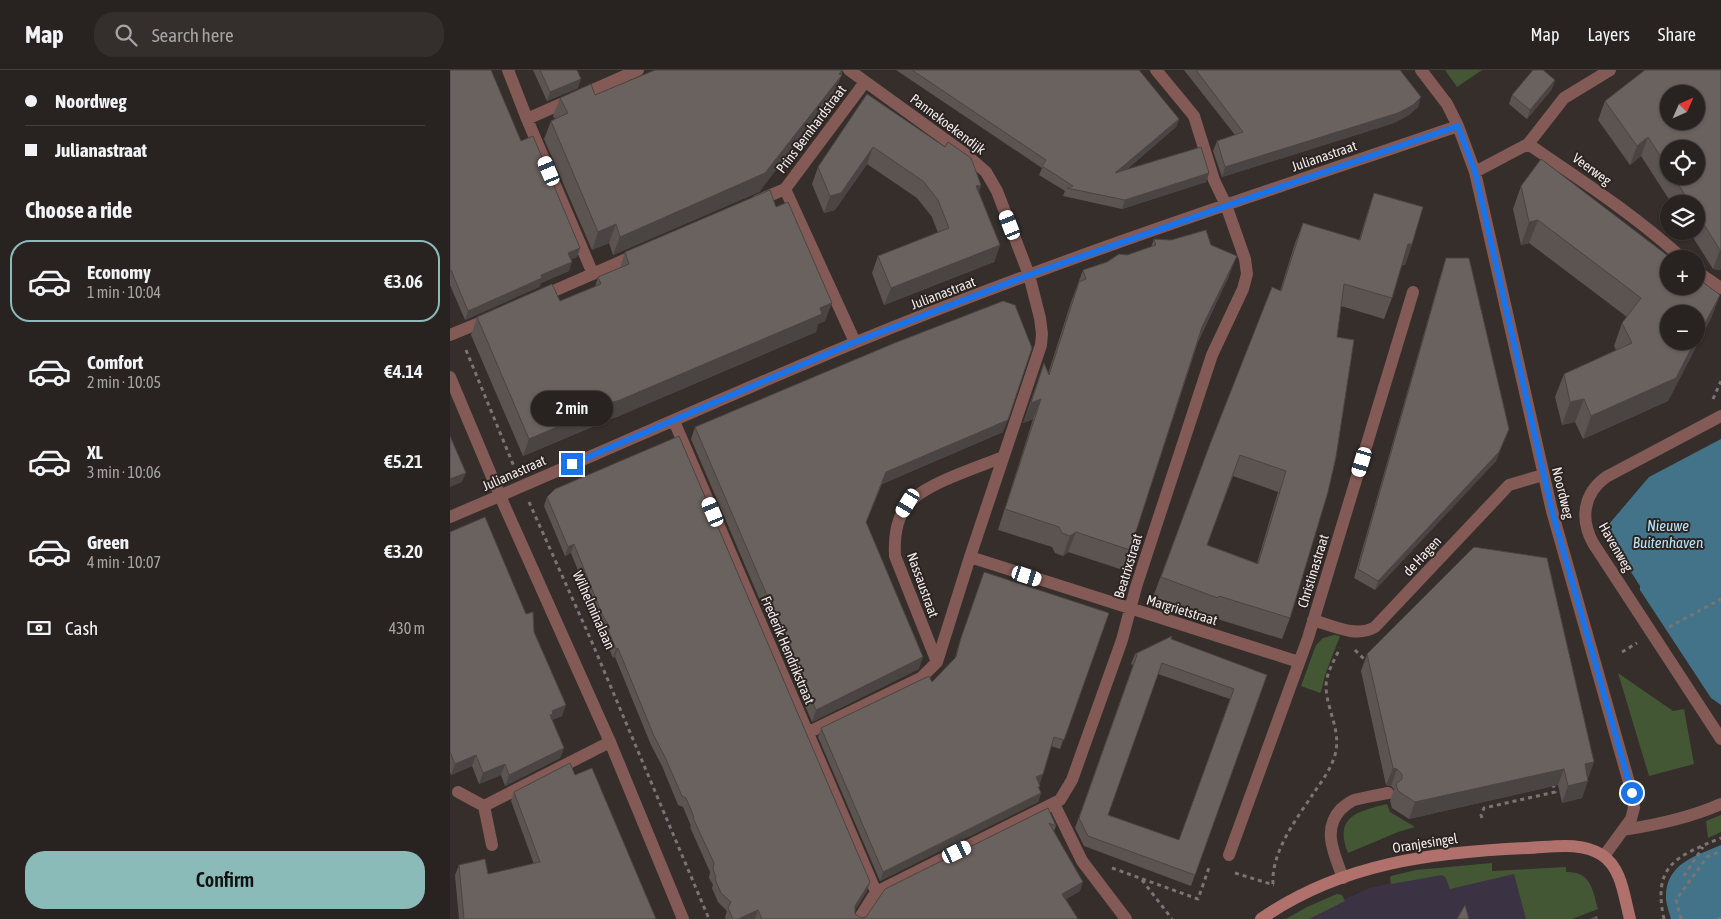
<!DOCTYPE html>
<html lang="en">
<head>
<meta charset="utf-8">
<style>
	body { margin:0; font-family:"Asap Condensed",sans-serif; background:#342f2d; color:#f1f3f6; height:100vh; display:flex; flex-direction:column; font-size:19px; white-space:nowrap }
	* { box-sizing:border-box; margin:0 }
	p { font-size:16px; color:#a5a4a5 }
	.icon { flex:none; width:28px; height:28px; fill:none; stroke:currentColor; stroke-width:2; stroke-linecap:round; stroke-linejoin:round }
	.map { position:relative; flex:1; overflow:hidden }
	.sheet { display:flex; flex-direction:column; background:#282220; width:450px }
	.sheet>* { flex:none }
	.hud { display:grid; align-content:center; height:110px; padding:0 25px; background:#282220 }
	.needle { width:32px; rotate:45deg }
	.buttons { position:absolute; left:1210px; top:15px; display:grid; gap:10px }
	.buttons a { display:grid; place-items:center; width:45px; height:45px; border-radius:50%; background:#282220; box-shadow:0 1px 4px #0004,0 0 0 1px #443f3e; font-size:25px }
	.end { position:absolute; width:22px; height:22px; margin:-11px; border:6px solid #1a73e8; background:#fff; box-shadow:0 0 0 2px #fff }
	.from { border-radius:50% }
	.bubble { position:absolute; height:35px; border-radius:18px; background:#282220; box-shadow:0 1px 4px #0004,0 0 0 1px #443f3e; font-size:16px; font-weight:600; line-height:35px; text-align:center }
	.car { position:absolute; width:15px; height:30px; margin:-15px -8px; border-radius:6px; box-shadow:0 0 4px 1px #0007; background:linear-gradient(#fff 24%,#345 0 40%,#fff 0 76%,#345 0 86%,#fff 0) }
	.hud b { display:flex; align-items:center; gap:18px; height:48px; font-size:19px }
	.hud b+b { border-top:1px solid #443f3e }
	.hud i { width:12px; height:12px; background:#f1f3f6 }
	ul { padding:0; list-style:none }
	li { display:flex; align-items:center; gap:15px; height:82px; margin:0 10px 8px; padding:0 15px; border:2px solid transparent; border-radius:20px }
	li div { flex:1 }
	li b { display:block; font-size:19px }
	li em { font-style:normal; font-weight:600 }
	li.current { border-color:#8bbbb9 }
	li>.icon { width:45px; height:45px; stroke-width:1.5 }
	h2 { padding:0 25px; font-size:22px; line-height:60px }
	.pay { display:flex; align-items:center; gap:12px; height:55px; padding:0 25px; font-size:19px }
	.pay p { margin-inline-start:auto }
	.primary-button { display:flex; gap:10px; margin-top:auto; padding:10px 25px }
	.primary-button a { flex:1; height:58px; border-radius:20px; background:#8bbbb9; color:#111; font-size:20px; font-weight:600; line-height:58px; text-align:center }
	header { display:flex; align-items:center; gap:30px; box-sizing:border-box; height:70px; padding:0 25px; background:#282220; border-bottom:1px solid #443f3e }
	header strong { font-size:24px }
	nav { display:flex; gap:28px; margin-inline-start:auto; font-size:18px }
	.search { width:350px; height:45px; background:#342f2d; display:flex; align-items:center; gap:12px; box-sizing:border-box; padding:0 18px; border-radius:20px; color:#a5a4a5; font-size:19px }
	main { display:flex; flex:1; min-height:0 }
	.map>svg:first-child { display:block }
</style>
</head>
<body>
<header>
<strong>Map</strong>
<div class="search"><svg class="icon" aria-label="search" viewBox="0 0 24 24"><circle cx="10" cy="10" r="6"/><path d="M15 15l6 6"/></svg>Search here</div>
<nav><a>Map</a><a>Layers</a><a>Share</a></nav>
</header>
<main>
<section class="sheet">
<div class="hud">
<b><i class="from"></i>Noordweg</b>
<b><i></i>Julianastraat</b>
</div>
<h2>Choose a ride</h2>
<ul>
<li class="current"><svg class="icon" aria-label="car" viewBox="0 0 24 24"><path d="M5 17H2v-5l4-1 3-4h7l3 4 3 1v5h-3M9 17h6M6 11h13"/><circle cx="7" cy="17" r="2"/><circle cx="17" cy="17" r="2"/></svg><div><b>Economy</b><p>1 min · 10:04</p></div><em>€3.06</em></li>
<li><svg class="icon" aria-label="car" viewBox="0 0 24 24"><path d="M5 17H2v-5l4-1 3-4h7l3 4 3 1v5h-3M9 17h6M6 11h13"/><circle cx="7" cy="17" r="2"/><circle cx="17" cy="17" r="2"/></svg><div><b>Comfort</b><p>2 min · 10:05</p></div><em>€4.14</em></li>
<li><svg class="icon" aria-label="car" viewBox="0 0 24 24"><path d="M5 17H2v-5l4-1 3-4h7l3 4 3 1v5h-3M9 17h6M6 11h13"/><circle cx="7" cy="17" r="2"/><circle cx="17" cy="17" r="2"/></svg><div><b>XL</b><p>3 min · 10:06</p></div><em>€5.21</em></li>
<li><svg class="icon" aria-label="car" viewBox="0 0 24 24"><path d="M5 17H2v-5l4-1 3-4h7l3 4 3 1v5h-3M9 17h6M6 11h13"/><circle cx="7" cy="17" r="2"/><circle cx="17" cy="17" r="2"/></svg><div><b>Green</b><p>4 min · 10:07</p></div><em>€3.20</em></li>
</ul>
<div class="pay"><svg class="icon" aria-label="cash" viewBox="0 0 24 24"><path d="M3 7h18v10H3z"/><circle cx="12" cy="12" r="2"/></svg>Cash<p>430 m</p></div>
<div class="primary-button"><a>Confirm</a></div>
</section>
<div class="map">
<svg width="1271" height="849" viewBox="0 0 1271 849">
	<rect width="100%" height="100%" fill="#352e2b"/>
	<path fill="#3b3344" d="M1066,801L1083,849H850L920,818L982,803Z"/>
	<path fill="#445735" d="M995,0H1032L1007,17Z
		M884,565L890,566L875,605L871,622L870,623L851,616L866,575L873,568Z
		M1168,603L1223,641L1234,639L1244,694L1199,706Z
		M937,734L940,742L965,757L948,762L898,783C883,746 909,741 937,734Z
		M1271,745V762L1258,768L1256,751Z
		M1042,793V801L1116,797V802C1141,802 1142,818 1148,839L1122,849H1076L1064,804L1000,819L996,808L992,805L941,814L940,808L941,806L966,800Z
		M887,824L892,825L895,831L859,849H836L857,837Z"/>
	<path fill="#437388" d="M1271,369V635L1261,628L1190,520V516L1154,460L1199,407Z
		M1271,775V849H1221C1219,843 1217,836 1216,830C1214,794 1245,786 1271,775Z"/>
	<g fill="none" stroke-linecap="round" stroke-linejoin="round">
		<path stroke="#7b7472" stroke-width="3" stroke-dasharray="4 4" stroke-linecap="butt" d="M16,280L65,399
			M1263,329L1271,311
			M79,432L141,570L259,849
			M1219,557L1271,529
			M905,580L918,593
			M1172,582L1187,573
			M1032,748L1031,745L1034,738L1105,722L1103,714
			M662,798L748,829L760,795
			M785,803L824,815
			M1234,806L1253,777
			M692,810L722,849
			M823,814C821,781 848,747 865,721C872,711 880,700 884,688C893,663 877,642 876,617C876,603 884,591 890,578
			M1214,849C1202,795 1227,786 1271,768
			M1231,849L1226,830L1257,787L1271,781
			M1268,849L1271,848"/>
		<path stroke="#835a56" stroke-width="12" d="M8,722L34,736L42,775
			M34,736L160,672
			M893,808C885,785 871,760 891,739C895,736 899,732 904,730C915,727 927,725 938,723"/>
		<path stroke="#835a56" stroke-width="12" d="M58,0L77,49L143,204
			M971,0L997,34L1008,56L1025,102L1102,441L1182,723L1184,738L1181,749L1154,786
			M77,49L188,0
			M1078,74L1114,28L1160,0
			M1025,102L1078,74C1131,110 1186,146 1233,189
			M335,119L405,272
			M307,131L335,119L415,12
			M1246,201L1271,218
			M90,227L188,184
			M0,265L39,249
			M0,307L50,426L160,672L233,849
			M1271,346L1156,407C1133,424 1130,449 1143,473L1271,669
			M224,351L426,822
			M0,447C135,390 269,329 404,273C602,191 806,125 1008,56
			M520,487L849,592
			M863,550C883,556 907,568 925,557L1059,415L1093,405
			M487,592L445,486C444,468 446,448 458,434C474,414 529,397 553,387
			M357,663L471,608L487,592L520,487L591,275L592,264L590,248L579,205L547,121L536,102L514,83L399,0
			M604,734L632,791L676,849
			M1173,760C1206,755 1240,748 1271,734
			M779,785L858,568L963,222
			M409,849L426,822L610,730L622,710L672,570L686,517L762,285L793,219L797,204L795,189L776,135L764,110L744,46L706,0"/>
		<path stroke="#b0706b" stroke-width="12" d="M811,849C891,793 984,782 1078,778C1102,777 1131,771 1152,785C1172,798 1174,827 1180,849"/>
	</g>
	<path fill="#5b5451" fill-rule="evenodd" d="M0,0L71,71L130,178L127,187L121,189L119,201L91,213L89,217L15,250L0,215Z
		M83,0H127L128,18L97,31Z
		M393,0L385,23L309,122L163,185L159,173L142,180L94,69L101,51L105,49L103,46L110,28L145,25Z
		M446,0H689L729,49L726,57L676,100L759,103L756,112L672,139L613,126L615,121L589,105L592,98Z
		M734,0H950L968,37L959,45L944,53L772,107L763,81L767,71L785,65Z
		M1271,0V200L1263,199L1239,161H1246V134H1222L1191,86L1180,95L1148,50L1155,31ZM1219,79L1246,106H1219Z
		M1102,19L1077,49L1059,34L1062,25Z
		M417,24L531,115L529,122L550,175L544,192L434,235L422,203L428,186L488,163L482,147L467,128L417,94L385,140L374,143L362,114L368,97Z
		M1071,116L1270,225L1261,248L1218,331L1133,369L1125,352L1112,355L1105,327L1114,304L1166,280L1164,276L1172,253L1177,247L1079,173L1071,175L1063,139Z
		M924,123L962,174L955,195H952L942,228L934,249L891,236L840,548L832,569L761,547V548L703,527L760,374L830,221L845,173L853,153L909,170L917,144ZM783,406L828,422L807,493L757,475Z
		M326,137L375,251L368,254L366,262L164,348L149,352L147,355L73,386L21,265L27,247L110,231L145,217L148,207L170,198L175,182Z
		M704,169L761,175L779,206L748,272L680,480L673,500L618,482L613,486L605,483L602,477L548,460L583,349L573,353L594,293L598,304L621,232L633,200L701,177Z
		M996,188L1055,368L1046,391L925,520L904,508L993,197Z
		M245,357L553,362L432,414L416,453L469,599L362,652L241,369Z
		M97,427L417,821L405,840V844L411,848L416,847L598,738L606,756L604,761L630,821L616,829L628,849H276L275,847L277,841L268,832L262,818L263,815L259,808L260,802L240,757L241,756L233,737L228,735L212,696L201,675L165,587L163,588L155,569L156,566L149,553L121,483L115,486L94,436Z
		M0,462L84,562L112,646L102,650L114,678L110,688L55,716L51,705L29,714L22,696L1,705L0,702Z
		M534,502L659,543L610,679L601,676L590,713H588L590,716L589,718L591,723L588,732L430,811L368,667L371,658L482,612L505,589L507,580Z
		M721,569L817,605L741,816L634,776L625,758L683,595L681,594L685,584ZM708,604L780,629L729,770L658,745Z
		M917,584L1138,709L1132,728L1112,733L1108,715L959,749L942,738L940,731L944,719L941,716L936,715L911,601Z
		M125,705L206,849H9L5,805L9,795L38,804L84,794L61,731L64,722Z"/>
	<path fill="#4a4542" d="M392,0L385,23L309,122L163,185L170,167L389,4Z
		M131,9L128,18L97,31L100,22Z
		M1105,10L1102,19L1077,49L1080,40Z
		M971,27L968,37L959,45L944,53L772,107L775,97Z
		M729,49L726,57L662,111L665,103Z
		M1198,67L1191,86L1180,95L1187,76Z
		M423,77L417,94L385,140L374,143L380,126Z
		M759,103L756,112L672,139L675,130Z
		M531,115L525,132L526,116Z
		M1088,150L1079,173L1071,175L1079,152Z
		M166,154L159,173L142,180L148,162Z
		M958,174H962L955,195L951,194Z
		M550,175L544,192L434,235L441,218Z
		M130,178L127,187L115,192L118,183Z
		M1270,180H1271V200L1263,199Z
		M787,186L779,206L745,277L752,257Z
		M122,192L119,201L91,213L89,217L15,250L18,241L91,205Z
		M1270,225L1261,248L1218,331L1133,369L1141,346L1246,271V270Z
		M382,233L375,251L368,254L366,262L164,348L149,352L147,355L73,386L79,369L153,335Z
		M591,329L583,349L573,353L581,333Z
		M1134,329L1125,352L1112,355L1120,332Z
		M558,350L553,362L432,414L411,464L436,402Z
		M1059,359L1046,391L925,520L928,511Z
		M16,403L12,412L0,417V409Z
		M626,462L618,482L613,486L620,466Z
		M124,474L121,483L115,486L118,477Z
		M168,578L165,587L163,588L166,579Z
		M473,587L469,599L362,652L366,640Z
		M116,635L112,646L101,650L100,645L102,641Z
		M114,678L110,688L55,716L59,705Z
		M26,685L22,696L1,705L5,694Z
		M1144,692L1138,709L1135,694Z
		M55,694L51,705L29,714L33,703Z
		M943,698L947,699L941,716L936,715Z
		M1114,699L1108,715L959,749L965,732Z
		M593,704L590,713L582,716L586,707Z
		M1138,711L1132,728L1112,733L1118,716Z
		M591,723L588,732L430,811L433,802Z
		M420,812L417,821L402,845L405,836Z
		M633,812L630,821L609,833L612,824Z
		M308,840L305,849H288Z"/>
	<path fill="#6a625e" stroke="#4a4542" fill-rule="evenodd" d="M0,0H41L71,71L83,66L130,178L118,183L122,192L91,205L92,208L18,241L1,200H0Z
		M90,0H127L131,9L100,22Z
		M205,0H392L389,4L392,5L315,103L170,167L166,154L148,162L101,51L118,43L110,28L141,14L145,25Z
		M462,0H689L729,49L665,103L751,77L759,103L675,130L617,118L623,116L592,96L596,90Z
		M746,0H950L971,27L963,35L948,43L775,97L767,71L793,62Z
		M1083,0H1093L1105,10L1080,40L1062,25Z
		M1195,0H1271V180H1270L1246,142V134H1241L1223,106H1246V79H1219V99L1198,67L1187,76L1155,31ZM1219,24H1246V51H1219Z
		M417,24L495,77L498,72L521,88L531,115L526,116L550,175L441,218L428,186L499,158L488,130L473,111L423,77L391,123L380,126L368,97Z
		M1091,89L1222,189H1219V216H1246V207L1270,225L1246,270V244H1219V271H1245L1226,308L1141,346L1134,329L1120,332L1114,304L1182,273L1172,253L1191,228L1088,150L1079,152L1071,116Z
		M320,120L326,137L338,132L382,233L370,238L372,244L170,330L153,335L154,337L79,369L27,247L102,214L110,231L151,214L148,207L179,194L175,182Z
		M924,123L973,137L962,174H958L942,228L894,214L887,267L904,270L886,387L878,422L840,548L769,526L768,528L711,507L760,374L822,217L831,221L853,153L910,170ZM790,385L836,401L808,494L757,475Z
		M756,160L761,175L787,186L752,257L680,480L626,462L620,466L612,463L609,457L555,439L591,329L581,333L594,293L599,305L629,212L636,209L633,200L657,192L669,184L677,185L706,175L704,169L721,170Z
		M996,188H1019L1059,359L1049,382L928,511L908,499Z
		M553,231L565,235L582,278L558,350L436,402L416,452L473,587L366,640L245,357L442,274Z
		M0,366L16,403L0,409Z
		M229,366L420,812L405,836V844L411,848L416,847L435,819L598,738L606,756L599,753L633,812L612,824L628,849H312L308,840L288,849H283L278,838L281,832L271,823L265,809L266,807L263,799L264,793L243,748L244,747L236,728L232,726L215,687L204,666L168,578L166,579L158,560L160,558L152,544L124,474L118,477L97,427L105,419Z
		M35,447L76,544L83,542L84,562L116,635L102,641L103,644L100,645L114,678L59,705L55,694L33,703L26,685L5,694L0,682V462Z
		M1024,477L1097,488L1144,692L1135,694L1138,711L1118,716L1114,699L965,732L948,721L946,714L952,709V704L947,699L943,698L917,584Z
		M534,502L659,543L614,670L604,667L593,704L586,707L590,716L588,717L591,723L433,802L371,658L479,606L482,612L506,587L510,571Z
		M722,566L721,569L817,605L745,805L638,766L629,748L687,585L685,584ZM712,593L784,619L729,770L658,745Z
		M120,693L125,705L142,698L206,849H14L9,795L35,789L38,804L90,792L64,722Z
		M1015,835L1019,849H1007Z
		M1147,846L1148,849H1140Z"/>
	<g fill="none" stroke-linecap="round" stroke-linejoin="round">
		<path stroke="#1a73e8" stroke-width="6" d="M122,394L405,272L579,205L776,136L1008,56L1025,102L1102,441L1182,723"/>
	</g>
	<g text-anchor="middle" stroke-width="4" stroke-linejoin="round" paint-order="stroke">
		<g font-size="14" fill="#f0ebe9" stroke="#2b2421">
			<text transform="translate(498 54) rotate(37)" y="5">Pannekoekendijk</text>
			<text transform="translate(361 59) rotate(-53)" y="5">Prins Bernhardstraat</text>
			<text transform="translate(874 86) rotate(-19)" y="5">Julianastraat</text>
			<text transform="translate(1142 99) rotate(36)" y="5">Veerweg</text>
			<text transform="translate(493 223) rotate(-21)" y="5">Julianastraat</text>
			<text transform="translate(64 403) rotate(-24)" y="5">Julianastraat</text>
			<text transform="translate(1113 423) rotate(76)" y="5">Noordweg</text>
			<text transform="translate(1166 477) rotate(60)" y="5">Havenweg</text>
			<text transform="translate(972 486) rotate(-47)" y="5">de Hagen</text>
			<text transform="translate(678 496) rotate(-73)" y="5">Beatrixstraat</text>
			<text transform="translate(863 501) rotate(-73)" y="5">Christinastraat</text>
			<text transform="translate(473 515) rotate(70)" y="5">Nassaustraat</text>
			<text transform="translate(144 540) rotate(66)" y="5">Wilhelminalaan</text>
			<text transform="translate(732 540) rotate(17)" y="5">Margrietstraat</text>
			<text transform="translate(338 580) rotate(67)" y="5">Frederik Hendrikstraat</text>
			<text transform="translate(975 773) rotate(-9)" y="5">Oranjesingel</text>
		</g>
		<g font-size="15" font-style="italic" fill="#b6e3f8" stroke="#2b2421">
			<text x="1218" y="461">Nieuwe<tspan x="1218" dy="17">Buitenhaven</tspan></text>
		</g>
	</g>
</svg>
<div class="buttons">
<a><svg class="needle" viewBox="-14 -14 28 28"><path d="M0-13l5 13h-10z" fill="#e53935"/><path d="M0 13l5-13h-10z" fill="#a5a4a5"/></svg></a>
<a><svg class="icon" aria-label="locate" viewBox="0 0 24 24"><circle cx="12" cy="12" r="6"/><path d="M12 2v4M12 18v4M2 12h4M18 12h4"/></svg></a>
<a><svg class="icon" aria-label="layers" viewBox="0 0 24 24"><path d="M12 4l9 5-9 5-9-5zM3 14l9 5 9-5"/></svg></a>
<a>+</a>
<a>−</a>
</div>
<i class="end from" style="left:1182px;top:723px"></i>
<i class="end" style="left:122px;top:394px"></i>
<div class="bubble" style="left:81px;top:321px;width:82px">2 min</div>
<i class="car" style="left:99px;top:101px;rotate:337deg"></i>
<i class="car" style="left:560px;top:155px;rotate:339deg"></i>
<i class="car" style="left:912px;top:392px;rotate:197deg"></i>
<i class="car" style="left:458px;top:433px;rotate:211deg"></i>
<i class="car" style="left:263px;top:442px;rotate:337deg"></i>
<i class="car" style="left:577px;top:506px;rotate:108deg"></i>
<i class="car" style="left:507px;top:782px;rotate:64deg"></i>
</div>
</main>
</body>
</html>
